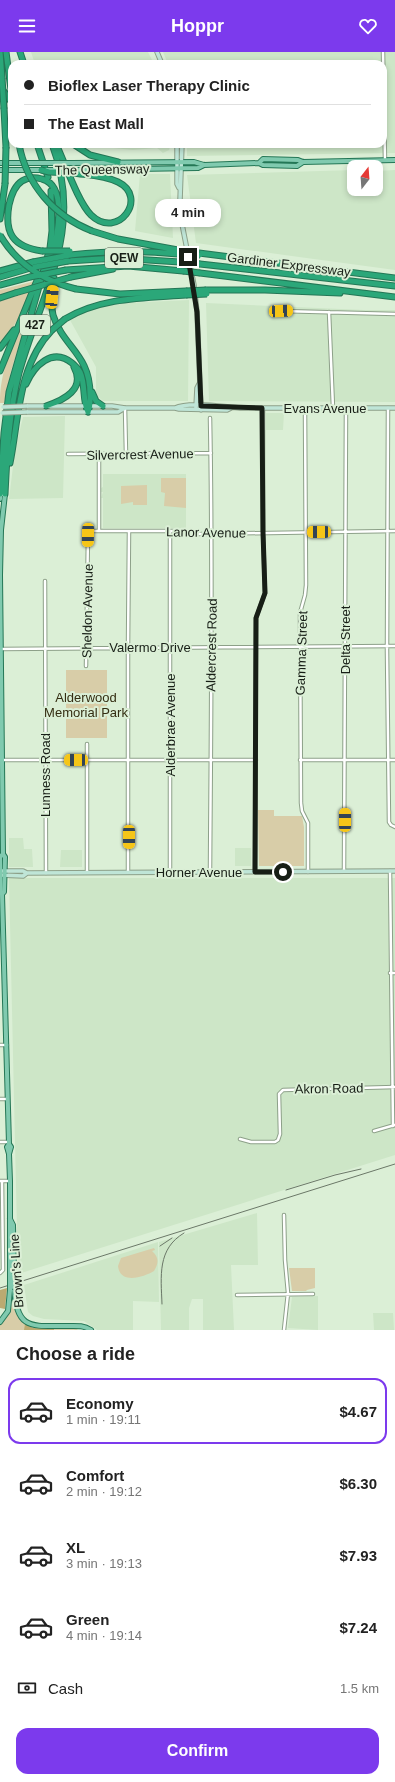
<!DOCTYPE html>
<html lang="en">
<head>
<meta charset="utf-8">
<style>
	body { margin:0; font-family:Helvetica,sans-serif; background:#f6f6f6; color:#222; height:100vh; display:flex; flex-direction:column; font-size:15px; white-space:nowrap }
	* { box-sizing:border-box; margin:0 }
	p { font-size:13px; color:#767676 }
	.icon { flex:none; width:22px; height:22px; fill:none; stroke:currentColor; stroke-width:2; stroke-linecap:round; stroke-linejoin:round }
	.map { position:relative; height:1278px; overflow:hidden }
	.side { display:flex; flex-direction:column; background:#fff; flex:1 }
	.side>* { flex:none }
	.banner { position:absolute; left:8px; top:8px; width:379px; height:88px; border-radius:12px; box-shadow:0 2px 6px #0003; display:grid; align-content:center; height:88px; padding:0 16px; background:#fff }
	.needle { width:26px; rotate:17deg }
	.controls { position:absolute; left:347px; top:108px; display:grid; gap:8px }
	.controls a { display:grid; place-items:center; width:36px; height:36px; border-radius:8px; background:#fff; box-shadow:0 2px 6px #0003; font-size:20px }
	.end { position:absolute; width:18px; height:18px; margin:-9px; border:5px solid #171e16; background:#fff; box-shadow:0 0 0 2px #fff }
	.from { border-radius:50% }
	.bubble { position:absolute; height:28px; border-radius:12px; background:#fff; box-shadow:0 2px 6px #0003; font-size:13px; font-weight:700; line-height:28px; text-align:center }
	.car { position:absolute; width:12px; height:24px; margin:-12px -6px; border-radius:5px; box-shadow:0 0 3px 1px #0007; background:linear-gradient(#f5c518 24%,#345 0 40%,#f5c518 0 76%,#345 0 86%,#f5c518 0) }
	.banner b { display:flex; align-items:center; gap:14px; height:38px; font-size:15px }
	.banner b+b { border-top:1px solid #e0e0e0 }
	.banner i { width:10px; height:10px; background:#222 }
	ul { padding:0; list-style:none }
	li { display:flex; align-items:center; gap:12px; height:66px; margin:0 8px 6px; padding:0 8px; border:2px solid transparent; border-radius:12px }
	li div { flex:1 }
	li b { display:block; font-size:15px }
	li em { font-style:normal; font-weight:700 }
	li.active { border-color:#7c3aed }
	li>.icon { width:36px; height:36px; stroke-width:1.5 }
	h2 { padding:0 16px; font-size:18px; line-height:48px }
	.pay { display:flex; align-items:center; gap:10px; height:44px; padding:0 16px; font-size:15px }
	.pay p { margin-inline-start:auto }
	.action { display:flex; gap:8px; margin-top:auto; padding:8px 16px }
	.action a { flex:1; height:46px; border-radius:12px; background:#7c3aed; color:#fff; font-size:16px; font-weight:700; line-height:46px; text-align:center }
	header { display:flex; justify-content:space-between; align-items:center; height:52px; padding:0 16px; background:#7c3aed; color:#fff; font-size:18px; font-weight:700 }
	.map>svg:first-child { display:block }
</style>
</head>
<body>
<header><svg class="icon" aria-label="menu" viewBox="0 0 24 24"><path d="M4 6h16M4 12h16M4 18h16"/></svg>Hoppr<svg class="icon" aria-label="heart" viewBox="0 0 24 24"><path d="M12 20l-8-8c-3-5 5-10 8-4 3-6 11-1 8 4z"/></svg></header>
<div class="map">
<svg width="395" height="1278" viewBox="0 0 395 1278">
	<rect width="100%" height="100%" fill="#dbefd6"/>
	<path fill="#cde6c7" d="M31,0H148L154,12H35Z
		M163,0H395V101L187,104V92H383V12H168Z
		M92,92H170V94L169,98L163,101L157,96L133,98L94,94Z
		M354,118V137H376V119L395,118V218L196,191L187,123Z
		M140,122H170L173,186L135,179Z
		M189,248L188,349H103L96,343V315L70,268L91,257L105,254L125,251Z
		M206,251L364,258H395V350L209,349Z
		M266,361H284L283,378H266Z
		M65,364L63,446L9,447L15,398L23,365Z
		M103,422H186V476H103V446H101L103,440H101V436L103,435Z
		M9,786H23L24,797H32L33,815H9Z
		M235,796H251V814H235Z
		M61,798H82V815H60Z
		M9,826H395V1103L18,1222Z
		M257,1161L258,1213H231L234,1278H203V1247H192L189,1256V1278H161L159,1190Z
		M158,1190L159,1250L133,1249V1278H97L84,1269L44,1267L33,1264L28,1260L24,1233Z
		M318,1244V1278L288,1276L292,1245Z
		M373,1261H393L394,1278H374Z"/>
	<path fill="#d8cda8" d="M35,229L33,234L0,244V238Z
		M32,239C23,259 13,277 0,294V249Z
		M24,272L25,273L11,319L4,351H0C0,320 10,299 24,272Z
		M161,426H186V456L164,454L165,441L161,440Z
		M147,433V453H133V450L121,452V434Z
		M66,618H107V686H66Z
		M258,758H274V764H302L304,775V814H259Z
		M154,1196L155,1198L152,1199C159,1205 159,1211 154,1219C144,1225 120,1233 118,1214L121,1206Z
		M289,1216H315V1236L307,1238L306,1239H292Z
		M12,1252H13C17,1278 52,1276 75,1276L78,1278H0V1273L10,1261Z"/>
	<path fill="#bbaa71" d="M7,1236L5,1257L0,1256V1238Z
		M25,1272L33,1276H54V1278H24Z"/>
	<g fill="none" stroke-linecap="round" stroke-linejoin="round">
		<defs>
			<path id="street" d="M383,0L385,108
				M281,259L395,262
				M329,260L333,356
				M125,356L126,402
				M305,356L306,533L305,543L300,561L301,751L302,759L308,771V820
				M388,356L387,599L389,770L391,773L395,775
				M68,402L211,401
				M99,402V479
				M45,529L46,821
				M1,597L395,594
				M86,614L88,483L89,481L92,479H183L197,482L395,479
				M87,692V820
				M2,708H256
				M300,708H395
				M344,819L346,356
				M390,819L393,1074
				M128,820V596L129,479
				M170,820V479
				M210,820C211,669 213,517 210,366
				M255,820L256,566L265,541L263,480V356
				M390,921H395
				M0,993H7
				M0,1047H7
				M374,1079L395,1073
				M240,1087L251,1090H275L278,1088L280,1082L279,1042L283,1038L395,1035
				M0,1090H9
				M0,1129H10
				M0,1221L3,1218L2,1129
				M237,1243L313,1242
				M284,1278L288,1241L285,1208L284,1163"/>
			<path id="secondary" d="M157,0L162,12
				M177,92V132L179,136
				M182,92L180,148L182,172L194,233L197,260L201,358
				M27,354H112L125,356H175L179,357L227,358L231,356
				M196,355L197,336L199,332
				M175,356C189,349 224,355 240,356H395
				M27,360H118L125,356
				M0,819H23L27,821L395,819
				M0,823L23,824L27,821"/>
			<path id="primary" d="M0,111H38
				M72,111L194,110L204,113L259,111L263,107L298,108L303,110L395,108
				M259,111L263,113L297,114L303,110
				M0,118H41
				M74,118L198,116L204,113
				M0,447V442H5L1,478L0,523L3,802L5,805L4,840L2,842
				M3,802L0,805V840L2,842L9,1092L11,1095L9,1102
				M9,1092L7,1095L9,1102L10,1129V1222
				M10,1167L13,1173L14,1221
				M14,1236C17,1278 30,1274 67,1274C76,1274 83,1273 91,1278
				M0,1270L8,1259L10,1238"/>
			<path id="highway" d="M0,0L2,26
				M6,0L12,45
				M20,0L24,12
				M0,34L12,51
				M4,57L6,95
				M37,92L48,125
				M56,92C65,111 78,150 91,163C118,189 149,145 118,130C104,123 87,123 73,121
				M73,92L90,103L118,110
				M0,167L5,132
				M92,179L118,187L178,198
				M42,199C13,195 4,181 9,153C11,144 14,134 22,129C28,125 35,125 42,127C73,135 53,204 46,225
				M199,201L395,226
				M70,203C106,199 142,198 178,202
				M68,209L116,206L180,210
				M200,212L395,234
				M66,218L128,214L183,219
				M0,219L33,210
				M200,221L395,245
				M0,225L34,215
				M71,225L113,217
				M54,226C53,238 50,251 53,263C63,295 90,302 90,342C90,349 91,353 88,360
				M0,233L30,225
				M76,237L120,242L186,239
				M206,238H265L340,241
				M0,246L15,241
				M65,267C101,245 145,246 186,243
				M0,296L14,278
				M0,319L38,226
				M26,332C34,314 52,295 72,311C75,314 78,316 80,320C86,333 82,348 88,360
				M92,340L96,349L103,354
				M46,354C64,348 86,337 74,315
				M10,411C19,366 18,313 52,278
				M0,442L4,381L9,340L50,196L52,179L51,139
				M5,442C7,401 9,360 19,321C41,241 85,178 52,92"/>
		</defs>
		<use href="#street" stroke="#8da089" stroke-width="4.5"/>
		<use href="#secondary" stroke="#8da089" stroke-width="5.5"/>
		<use href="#primary" stroke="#247756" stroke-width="6"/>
		<use href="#highway" stroke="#247756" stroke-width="7"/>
		<use href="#street" stroke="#fff" stroke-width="2.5"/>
		<use href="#secondary" stroke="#bfe5d7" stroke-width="3.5"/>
		<use href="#primary" stroke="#80caaf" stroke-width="4"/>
		<use href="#highway" stroke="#2ba779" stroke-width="5"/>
		<path stroke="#6b7868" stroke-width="1" d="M286,1138L335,1123L361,1117
			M160,1194L172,1186
			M0,1236L395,1112
			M162,1252C161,1224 157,1197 184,1181"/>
		<defs>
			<path id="secondary-bridge" d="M3,355L27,354
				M2,361L27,360"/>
			<path id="primary-bridge" d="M38,111H72
				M47,118H74
				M14,1221V1236
				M10,1222V1238"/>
			<path id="highway-bridge" d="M2,26L4,57
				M19,92C26,132 54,164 92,179
				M41,118L49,120L73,121
				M5,132L6,95
				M0,183C17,212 44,229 76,237
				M178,198L192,200
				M42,199H70
				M178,202L200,203
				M33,210L70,203
				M180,210L200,212
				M35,215L68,209
				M183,219L200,221
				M30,225L66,218
				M186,239L206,238
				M15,241L71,225
				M186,243L207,242
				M52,278L65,267"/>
		</defs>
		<use href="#secondary-bridge" stroke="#8da089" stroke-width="5.5" stroke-linecap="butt"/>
		<use href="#primary-bridge" stroke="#247756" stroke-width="6" stroke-linecap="butt"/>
		<use href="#highway-bridge" stroke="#247756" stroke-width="7" stroke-linecap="butt"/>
		<use href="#secondary-bridge" stroke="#bfe5d7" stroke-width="3.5"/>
		<use href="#primary-bridge" stroke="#80caaf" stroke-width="4"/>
		<use href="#highway-bridge" stroke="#2ba779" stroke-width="5"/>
	</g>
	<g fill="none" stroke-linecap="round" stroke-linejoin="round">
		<path stroke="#171e16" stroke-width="5" d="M188,205L197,260L201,354L262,356L263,480L265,541L256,566L255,820H283"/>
	</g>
	<g text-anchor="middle" stroke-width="4" stroke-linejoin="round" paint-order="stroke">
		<g fill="#dbefd6" stroke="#525d50" stroke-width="1">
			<rect x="105" y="196" width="38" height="20" rx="3"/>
			<rect x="20" y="263" width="30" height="20" rx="3"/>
		</g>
		<g font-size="12" font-weight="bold" fill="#171e16">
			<text x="124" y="210">QEW</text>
			<text x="35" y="277">427</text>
		</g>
		<g font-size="13" fill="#171e16" stroke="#dbefd6">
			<text transform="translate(102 117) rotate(-1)" y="5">The Queensway</text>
			<text transform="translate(289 212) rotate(7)" y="5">Gardiner Expressway</text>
			<text x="325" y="361">Evans Avenue</text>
			<text transform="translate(140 402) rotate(-1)" y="5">Silvercrest Avenue</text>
			<text transform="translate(206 480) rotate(1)" y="5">Lanor Avenue</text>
			<text transform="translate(87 559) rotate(-89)" y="5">Sheldon Avenue</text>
			<text transform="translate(345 588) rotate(-90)" y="5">Delta Street</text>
			<text transform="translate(211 593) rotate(-89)" y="5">Aldercrest Road</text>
			<text x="150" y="600">Valermo Drive</text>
			<text transform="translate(301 601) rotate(-88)" y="5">Gamma Street</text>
			<text transform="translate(170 673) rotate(-90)" y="5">Alderbrae Avenue</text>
			<text transform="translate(45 723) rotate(-90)" y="5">Lunness Road</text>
			<text x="199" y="825">Horner Avenue</text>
			<text transform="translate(329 1036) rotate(-1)" y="5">Akron Road</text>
			<text transform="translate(16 1219) rotate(-94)" y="5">Brown's Line</text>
		</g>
		<g font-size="13" fill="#342d12" stroke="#dbefd6">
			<text x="86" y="650">Alderwood<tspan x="86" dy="15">Memorial Park</tspan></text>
		</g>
	</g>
</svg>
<div class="controls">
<a><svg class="needle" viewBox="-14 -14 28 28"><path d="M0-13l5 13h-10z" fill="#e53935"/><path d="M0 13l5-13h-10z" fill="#767676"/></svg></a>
</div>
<i class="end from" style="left:283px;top:820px"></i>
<i class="end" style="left:188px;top:205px"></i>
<div class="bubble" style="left:155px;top:147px;width:66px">4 min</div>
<i class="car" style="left:52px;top:245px;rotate:6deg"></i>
<i class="car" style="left:281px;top:259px;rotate:87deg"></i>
<i class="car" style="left:319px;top:480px;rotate:270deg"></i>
<i class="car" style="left:88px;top:483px;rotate:181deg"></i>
<i class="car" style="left:76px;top:708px;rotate:270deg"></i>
<i class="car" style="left:345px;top:768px;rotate:0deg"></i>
<i class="car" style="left:129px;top:785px;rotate:180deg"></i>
<div class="banner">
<b><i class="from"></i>Bioflex Laser Therapy Clinic</b>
<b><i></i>The East Mall</b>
</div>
</div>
<section class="side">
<h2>Choose a ride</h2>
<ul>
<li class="active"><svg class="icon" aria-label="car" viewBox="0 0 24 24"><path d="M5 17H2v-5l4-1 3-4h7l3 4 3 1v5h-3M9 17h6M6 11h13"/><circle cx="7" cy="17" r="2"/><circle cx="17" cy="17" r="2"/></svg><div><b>Economy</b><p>1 min · 19:11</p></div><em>$4.67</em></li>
<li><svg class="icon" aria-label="car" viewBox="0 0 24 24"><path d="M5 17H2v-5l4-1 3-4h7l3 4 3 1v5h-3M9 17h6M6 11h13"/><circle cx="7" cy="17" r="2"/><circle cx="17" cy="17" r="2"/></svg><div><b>Comfort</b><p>2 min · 19:12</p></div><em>$6.30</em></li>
<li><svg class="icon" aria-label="car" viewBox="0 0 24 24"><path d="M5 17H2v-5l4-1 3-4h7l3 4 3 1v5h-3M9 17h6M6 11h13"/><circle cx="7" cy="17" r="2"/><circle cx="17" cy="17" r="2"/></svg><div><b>XL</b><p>3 min · 19:13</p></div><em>$7.93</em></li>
<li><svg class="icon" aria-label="car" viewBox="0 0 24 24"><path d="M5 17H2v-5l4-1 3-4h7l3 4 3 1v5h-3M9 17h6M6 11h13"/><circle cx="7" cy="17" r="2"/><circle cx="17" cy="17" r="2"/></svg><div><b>Green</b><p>4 min · 19:14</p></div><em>$7.24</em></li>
</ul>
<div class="pay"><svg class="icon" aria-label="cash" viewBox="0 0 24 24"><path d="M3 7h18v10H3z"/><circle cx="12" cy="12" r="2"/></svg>Cash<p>1.5 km</p></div>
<div class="action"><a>Confirm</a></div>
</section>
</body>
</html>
